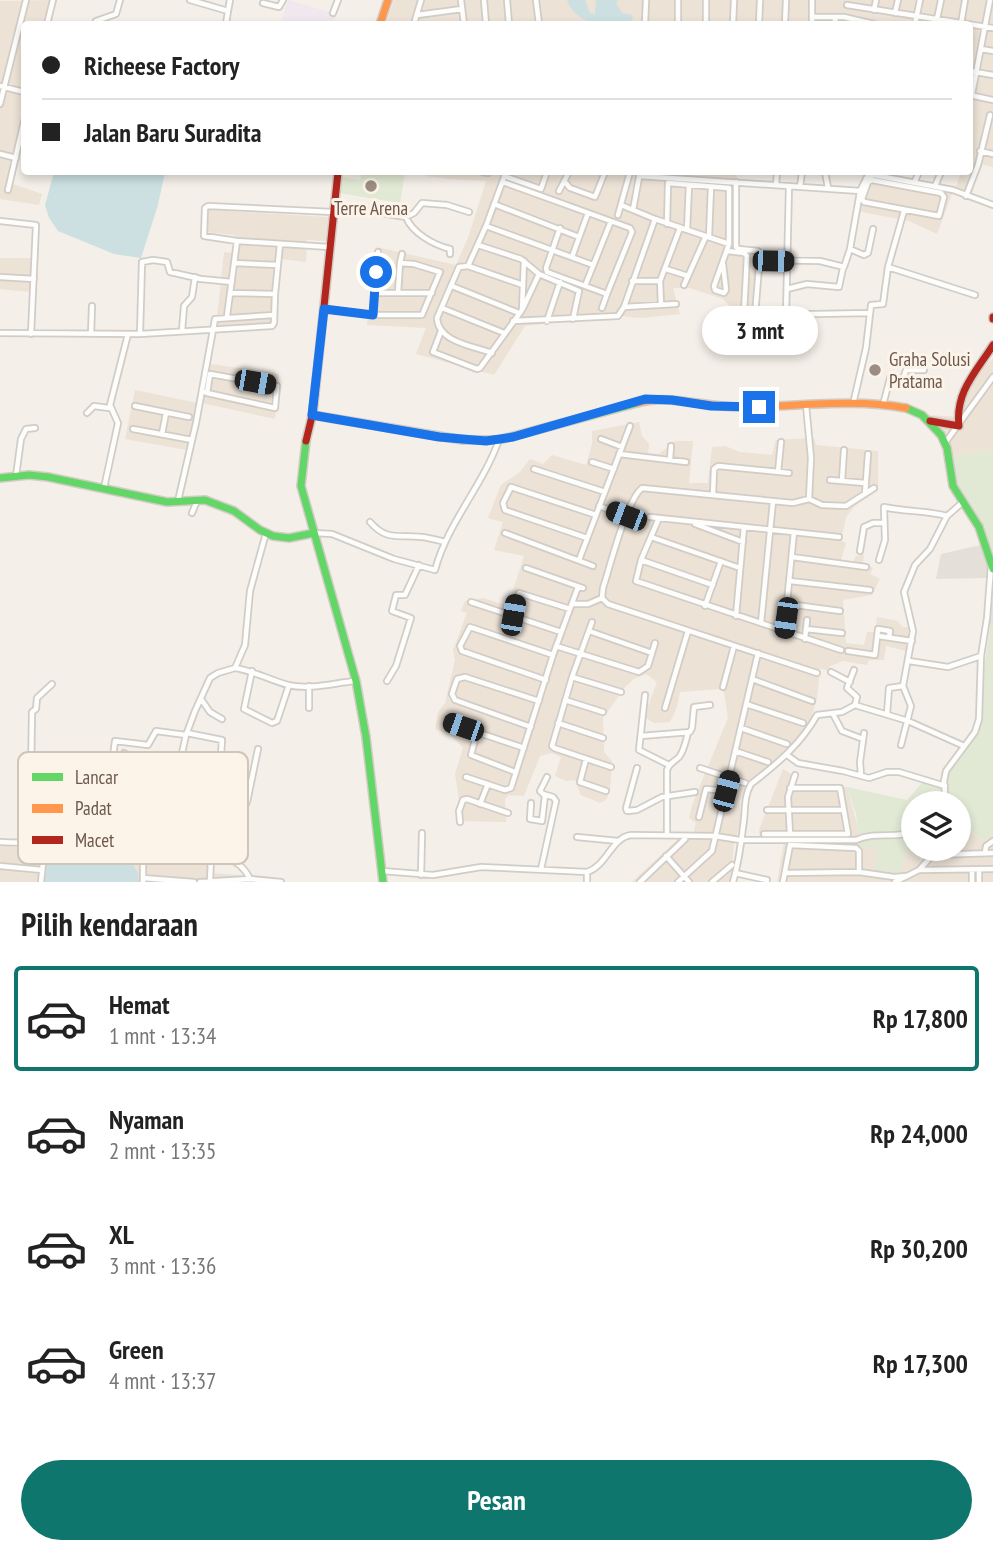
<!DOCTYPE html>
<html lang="id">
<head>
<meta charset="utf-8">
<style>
	body { margin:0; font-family:"PT Sans Narrow",sans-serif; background:#f6f6f6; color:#222; height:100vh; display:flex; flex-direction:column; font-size:26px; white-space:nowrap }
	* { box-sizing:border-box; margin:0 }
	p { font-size:23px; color:#767676 }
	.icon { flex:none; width:38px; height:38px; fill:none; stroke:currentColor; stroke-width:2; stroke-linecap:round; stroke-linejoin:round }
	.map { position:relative; height:882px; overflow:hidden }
	.panel { display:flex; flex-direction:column; background:#fff; flex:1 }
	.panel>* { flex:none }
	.hud { position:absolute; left:21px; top:21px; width:952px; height:154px; border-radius:7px; box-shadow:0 4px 10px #0003; display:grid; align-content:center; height:154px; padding:0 21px; background:#fff }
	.tools { position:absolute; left:901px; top:791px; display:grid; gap:14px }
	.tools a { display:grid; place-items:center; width:70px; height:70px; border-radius:50%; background:#fff; box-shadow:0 4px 10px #0003; font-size:35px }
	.end { position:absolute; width:32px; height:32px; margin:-16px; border:9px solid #1a73e8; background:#fff; box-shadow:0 0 0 4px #fff }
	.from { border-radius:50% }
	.bubble { position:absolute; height:49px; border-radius:24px; background:#fff; box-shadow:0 4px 10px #0003; font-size:23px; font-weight:800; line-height:49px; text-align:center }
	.car { position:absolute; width:21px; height:42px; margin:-21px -10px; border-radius:9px; box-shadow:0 0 5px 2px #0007; background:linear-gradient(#222 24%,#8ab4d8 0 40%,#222 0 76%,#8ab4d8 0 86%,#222 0) }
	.hud b { display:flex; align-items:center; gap:24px; height:66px; font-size:26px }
	.hud b+b { border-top:2px solid #e0e0e0 }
	.hud i { width:18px; height:18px; background:#222 }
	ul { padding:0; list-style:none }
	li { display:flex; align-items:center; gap:21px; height:105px; margin:0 14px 10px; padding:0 7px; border:4px solid transparent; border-radius:7px }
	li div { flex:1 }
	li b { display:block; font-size:26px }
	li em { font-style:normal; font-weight:800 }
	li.selected { border-color:#0f766e }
	li>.icon { width:63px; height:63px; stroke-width:1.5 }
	h2 { padding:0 21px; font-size:32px; line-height:84px }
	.button { display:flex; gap:14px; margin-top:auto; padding:14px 21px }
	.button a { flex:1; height:80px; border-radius:42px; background:#0f766e; color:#fff; font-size:28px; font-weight:800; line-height:80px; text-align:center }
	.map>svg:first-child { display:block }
</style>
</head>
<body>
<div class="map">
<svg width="993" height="882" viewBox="0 0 993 882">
	<rect width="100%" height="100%" fill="#f4efe8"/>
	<path fill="#ece2d6" d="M57,0L53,6L49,24H24V133L13,184L42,194L39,205L0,199V1Z
		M394,0H993V167L981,164L972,194L956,187L961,172H970V24H386Z
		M422,172H737L732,249L757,251L753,314L738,315L723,299L690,288H673L680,314L642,318L618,316L525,326L494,375L416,354L426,328L367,325L377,247L456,265L469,235L486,181L448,179L427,176Z
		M864,176L953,191L937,234L909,221L857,211Z
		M209,210L328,217L326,241L307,240L306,262L281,259L277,287V327L216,328L224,252L233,253L235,235L207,232Z
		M0,258H34L31,292L0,289Z
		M993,358V449L951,457L944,435L928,415L959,417L972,380Z
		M211,364L279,374L275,419L202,403Z
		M135,390L197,403L187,450L125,439Z
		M639,422L642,436L649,444L648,453L659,454L675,441H693L689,483H708L712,447L725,446L740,452L772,455L776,440L814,438L816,445L878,451V491L855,506L846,517L841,540L846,543L841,560L852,564L856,556L864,555L863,562L873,568L870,574L880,579L872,595L843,600L846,643L864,645L867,632H875L877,617L898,621L902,627H909L906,651L886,646L884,660H869L867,665L843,661L830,666L828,670L820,669L817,699L810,721L804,731L769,767L748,781L743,791L740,802L742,820L734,843L731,880L728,882H632L680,837L692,838L696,823L689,818L692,805L728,718L724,692L719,689L680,692L677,707L670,722L654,723L644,717L657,682L646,674L634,679L626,686L603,718L604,752L612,761L610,791L606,800L600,803L581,795L575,780L566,781L555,776L561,757L551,753L540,756L524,796L509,795L505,799L506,822L456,821L459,800L455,774L463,748L451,735L435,729L438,712L445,703L455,660L453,650L467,613L461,611L465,601L483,598L508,606L524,556L494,550L503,522L488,518L501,485L520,472L530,459L543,464L552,455L586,465L592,444V431Z
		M783,769L796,777L794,786L847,787L862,842L877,849L899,874L913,836L914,849H959V825L985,841L993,836V882H777L784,842L760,839L759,830Z
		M116,836L134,842L135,847L146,850L215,855L213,873L275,878L286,882H0V846L48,850Z"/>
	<path fill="#e5dfd9" d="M985,544L993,565V625H990V578L936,579L941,554Z"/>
	<path fill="#f0e7ef" d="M288,0L335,14L332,24H281Z"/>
	<path fill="#e1e9d4" d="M362,172H405L400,203L339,193L341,177L360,180Z
		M993,449V565L956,484L951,457Z
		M990,625H993V836L985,841L959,825V803H914L913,836L899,874L876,869L877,849L861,848L856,814L847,787L907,800L922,783L940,786L947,767L977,725Z"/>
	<path fill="#cce0e2" d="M567,0H585L590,13L595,14L596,0H618L616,3L622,13L633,15L632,20C612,32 574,24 567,0Z
		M54,172H165L158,205L141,258L114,254L58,231L49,218L45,205Z
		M116,836L134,842L131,861L138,873L139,882H45L48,850Z"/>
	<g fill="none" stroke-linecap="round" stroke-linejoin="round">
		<defs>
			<path id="street" d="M190,0L228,11L226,24
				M461,0L464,24
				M484,0L486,24
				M507,0L509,24
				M536,0L539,24
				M990,0L972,94L974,96L993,100
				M263,3L279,7L283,0
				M847,5L993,28
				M874,10L876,0
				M228,11L230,0
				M333,13L338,0
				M895,13L898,0
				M417,15L462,9
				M812,17H844L874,24
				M96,21L116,14L120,0
				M47,24L53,0
				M414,24L421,0
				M645,24L646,0
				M678,24V0
				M706,24V0
				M733,24L734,0
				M759,24L760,0
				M785,24L786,0
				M812,24V0
				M835,24V17
				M915,24L920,0
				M936,24L941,0
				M961,24L965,0
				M981,49L993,51
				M970,71L993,75
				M0,86L24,92
				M0,104L26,0
				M980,151L993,154
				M0,154L16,158
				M482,172L488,173
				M825,172L828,188
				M504,176L541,189L547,172
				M640,176L860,191L867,177L874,175L953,190L993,205
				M872,180L941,193L944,197L939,216L864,202L862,199L868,182Z
				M564,181L570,188L595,197L605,172
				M915,181L919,172
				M503,182L630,228L632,232L607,294L547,272L546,268L560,228
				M736,182V247L739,249L758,251L760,255L755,315L869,313
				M776,185L777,172
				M935,186L941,172
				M800,187L802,172
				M8,190L24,121
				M559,191L569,172
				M966,196L978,165L990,115
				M494,204L579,237
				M621,205L655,219L729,244
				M335,206L406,217L414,213L422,203L447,205L469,212
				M633,210L640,172
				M618,215L630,172
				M406,217C412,233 434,245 450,249V254
				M0,221L36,225L31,334
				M667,224L668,183L729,188V244L714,286L715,290L724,293L726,290L723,264
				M486,226L593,265
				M687,230L689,185
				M709,237L711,187
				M478,245L521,259L539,274L579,291L573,319
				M329,247L237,241L204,236L205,208L208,206L333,212
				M850,249L864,255L868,253L873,229
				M727,251L744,253L747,256L744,312
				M572,257L588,213
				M759,260L820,261L844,267L850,249L860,192
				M234,263L278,265
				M400,263L402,254
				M468,266L486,226L506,172
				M888,267L975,295
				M666,269L688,276
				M0,277L34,279
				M632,281H660
				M684,285L706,236
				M452,286L519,313
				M585,286L611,221
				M787,289L807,284L839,287L843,268
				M230,293L275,294
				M375,293H432
				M661,305L660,281L680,228
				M624,307L676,304
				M442,308L504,333
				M523,308L539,274
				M602,308L607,294
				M324,309L373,315H422L440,272L414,264L400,263L398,293
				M373,315L378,252
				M786,315L789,186
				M227,316L237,241
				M513,321L618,316L624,307L655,219
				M547,321L560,282
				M182,331L184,306L192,297L195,277
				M441,331L433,352L477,369L480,368L522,310L524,261
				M0,333L140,334L272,326L274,323L275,294L280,244
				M91,334L92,306
				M140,334L142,262L153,260L167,262L170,272L201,279L232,282
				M492,353C473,346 438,342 437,318L459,267L468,266L523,285
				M202,391L207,393L275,408L277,386L210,374L207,393
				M853,404L866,348L871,305L883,304L888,267L904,211
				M806,405L811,458L809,499
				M883,405L890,378L903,379L906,370H924
				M135,406L189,417
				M87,413L94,406L109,408
				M133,429L192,440
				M162,434L166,413
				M601,439L622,447
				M945,443L993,377
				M619,454L686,462
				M670,460L671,446
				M592,462L614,469
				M534,469L605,492
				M778,472L781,442
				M16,476L21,439L26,429L35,428
				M830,480L865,483
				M842,481L844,450
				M104,488L118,423L110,405L128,334
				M865,494L868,454
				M713,495L714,469L718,466L789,473
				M178,501L196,423L215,319L274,315
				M599,506L626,516
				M192,513L197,501
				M650,517L839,537
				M659,518L641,560L636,581L841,650
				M370,522C387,542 400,534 422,537C430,538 437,540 445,542
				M695,524L743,542
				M314,533L332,534L394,559L435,570C448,522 482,487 499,440
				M505,533L593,566
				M651,537L740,568
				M587,538L505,510L503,503L511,487L596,515
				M860,551L864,527L873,523H884
				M792,557L866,567
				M579,560L630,426
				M641,560L713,585
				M879,560L885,540L884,507C905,512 926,510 947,516
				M526,568L583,588
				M790,581L870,590
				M471,602L561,632
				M572,604H588L602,598
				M788,604L840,611
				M705,606L721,561
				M513,615L519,593L570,609
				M736,616L744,527
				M592,622L572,677L552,746L554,748L611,767
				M761,623L773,501
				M806,629L842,633
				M589,631L652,653
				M784,632L794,532
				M878,636L912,641
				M805,639L807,620
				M556,646L639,672L648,666L655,643
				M848,651L875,655L878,629L890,631L889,637
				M909,661L948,667L981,656
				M235,668C254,671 270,680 288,685C309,690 334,683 355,681
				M854,670L847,688L857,697L855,705
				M252,671L244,709L272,723L277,721L289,685
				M831,672L850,682
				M817,673L608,604L602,598L603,588C610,567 626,501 642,488L793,503L809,499L822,505L846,506L874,488
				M572,677L621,692
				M752,679L812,701
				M546,680L462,651L460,646L470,627L553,655
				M387,681L396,666L411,618L392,611L396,595H405L419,565
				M309,686V708
				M723,687L734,646
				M645,695L639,750L669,765
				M201,699L210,712L222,719
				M565,700L603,712
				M746,704L803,723
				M665,708L688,631
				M833,714L842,731L863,739
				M887,714L889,688L903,686
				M450,723L524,748
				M558,723L603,738
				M531,727L455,700L452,694L457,679L465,677L539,701
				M741,728L787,744
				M477,732L471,755L515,772
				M187,733L222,740L221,755
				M641,736L690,732L692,728L694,707L710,705
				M901,745L911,706L903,686L913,631L904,592L915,565L930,549L947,516L963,502
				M735,751L768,762
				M124,753L146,765L180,768
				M787,755L798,763L843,771L869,778L887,772H899L945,786
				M586,759L580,782L606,791
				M637,768L626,808L627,811L637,810L662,797L695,792
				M700,768L745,783
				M178,774L207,779L212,770L223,771
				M861,775L860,762L864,733
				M466,777L505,790L511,788L553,655L578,587
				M140,785L146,765
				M531,803L530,819L542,821L545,795
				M942,803L945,793L944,781L946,771L975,732L979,719L981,656L987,618L991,566
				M480,804L488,784
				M767,810H843
				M699,817L706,789L726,791
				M460,822L459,811L463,800L467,799L508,813
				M106,834L107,803L115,741L148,745L156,731L186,735
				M764,834H848L840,788H790
				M790,834L788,797L795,775
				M667,835V770C670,762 673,763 679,757C684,751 686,740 688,733
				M577,837L618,841
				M0,842C24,843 46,845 70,842C83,841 94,835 107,834C127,832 139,845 158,848C189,854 234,845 250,879
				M33,844L38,805L35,802L27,801L31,774L32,712L36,709L37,698L52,684
				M790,845L856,848L859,851V872
				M161,848L186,735L195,711L210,678L218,673L235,668L245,645L250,591L266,533
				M985,853L986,846L993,841
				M934,855L993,853
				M666,856L689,882
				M226,858L232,832L247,802L258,749
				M0,866L42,870
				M541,869L556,801L553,797L543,794L540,791L547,777
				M919,870L993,869
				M382,871L433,875L481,867L587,872C607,866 611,838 631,835L715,836L740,840H856C877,831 893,839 914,832
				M735,873L767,880
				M785,873L859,872L894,877L906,876
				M421,875L422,833
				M143,878L194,882
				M41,882L45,845
				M143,882V855L145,853L209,857L211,860L210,880
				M200,882L250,879L281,882
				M587,882V872
				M640,882L685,839
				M678,882L712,851L758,653
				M712,882L732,865
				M733,882C738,865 741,845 743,827C746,811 743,798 751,784C777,764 801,744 817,715L842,712L855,705L908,721L964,746
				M783,882L790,845
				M895,882L919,870L938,849
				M972,882V869
				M979,882V869"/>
			<path id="fast" d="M906,408L922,415L941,435L947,448L953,486L979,527L993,569
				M312,415L463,440H499L637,403
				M306,441L301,486L356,681L366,737L383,882
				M0,478L29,475L48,477L167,502L205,500L234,511L260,530L273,536L289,538L314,533"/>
			<path id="slow" d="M380,24L388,0
				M637,403C670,394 705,407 739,407C794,407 851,398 906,408"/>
			<path id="jam" d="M993,317V319
				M930,421L959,426C955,392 976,372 993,345
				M306,441L313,412L338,172"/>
		</defs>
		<use href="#street" stroke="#d2ccc7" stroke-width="8"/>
		<use href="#fast" stroke="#d2ccc5" stroke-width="10"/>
		<use href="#slow" stroke="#d2ccc5" stroke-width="10"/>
		<use href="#jam" stroke="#d2ccc5" stroke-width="10"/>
		<use href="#street" stroke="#fdfdfc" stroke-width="4.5"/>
		<use href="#fast" stroke="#63d668" stroke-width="7"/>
		<use href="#slow" stroke="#ff974d" stroke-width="7"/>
		<use href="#jam" stroke="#b3261e" stroke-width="7"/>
	</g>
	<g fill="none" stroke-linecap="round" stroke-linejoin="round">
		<path stroke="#1a73e8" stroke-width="9" d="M376,272L373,315L324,309L312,415L439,437L486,441L513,437L645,399L672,400L711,406L759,407"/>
	</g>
	<g fill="#9c8d83" stroke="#fcf4e9" stroke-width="2.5">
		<circle cx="371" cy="186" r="7"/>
		<circle cx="875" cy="370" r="7"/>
	</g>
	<g text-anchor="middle" stroke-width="6" stroke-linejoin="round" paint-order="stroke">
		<g font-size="19" fill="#6d584d" stroke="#fcf4e9">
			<text x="371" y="215">Terre Arena</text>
			<text x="889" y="366" text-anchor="start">Graha Solusi<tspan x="889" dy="22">Pratama</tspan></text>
		</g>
	</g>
	<rect x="18" y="752" width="230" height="112" rx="10" fill="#fcf4e9" stroke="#d1c5ba" stroke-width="2"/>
	<rect x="32" y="773" width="31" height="8" fill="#63d668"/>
	<rect x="32" y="804" width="31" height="9" fill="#ff974d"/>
	<rect x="32" y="836" width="31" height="8" fill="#b3261e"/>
	<g font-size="19" fill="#6d584d">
		<text x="75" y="784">Lancar</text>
		<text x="75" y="815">Padat</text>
		<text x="75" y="847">Macet</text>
	</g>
</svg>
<div class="tools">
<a><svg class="icon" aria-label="layers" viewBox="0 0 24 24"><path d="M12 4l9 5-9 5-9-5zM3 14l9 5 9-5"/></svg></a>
</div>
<i class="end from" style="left:376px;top:272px"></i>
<i class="end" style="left:759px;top:407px"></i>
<div class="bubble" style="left:702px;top:306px;width:116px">3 mnt</div>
<i class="car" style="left:773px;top:261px;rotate:91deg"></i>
<i class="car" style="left:255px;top:382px;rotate:100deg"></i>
<i class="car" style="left:626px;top:516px;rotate:291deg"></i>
<i class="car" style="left:513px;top:615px;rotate:10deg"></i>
<i class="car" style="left:786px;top:618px;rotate:188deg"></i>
<i class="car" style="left:463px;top:727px;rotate:289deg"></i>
<i class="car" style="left:726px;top:791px;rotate:15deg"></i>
<div class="hud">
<b><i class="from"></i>Richeese Factory</b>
<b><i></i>Jalan Baru Suradita</b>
</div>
</div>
<section class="panel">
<h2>Pilih kendaraan</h2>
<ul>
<li class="selected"><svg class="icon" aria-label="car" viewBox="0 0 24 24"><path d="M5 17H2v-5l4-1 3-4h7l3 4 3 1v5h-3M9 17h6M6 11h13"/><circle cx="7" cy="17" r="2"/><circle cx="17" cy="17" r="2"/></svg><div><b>Hemat</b><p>1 mnt · 13:34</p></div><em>Rp 17,800</em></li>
<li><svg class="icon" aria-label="car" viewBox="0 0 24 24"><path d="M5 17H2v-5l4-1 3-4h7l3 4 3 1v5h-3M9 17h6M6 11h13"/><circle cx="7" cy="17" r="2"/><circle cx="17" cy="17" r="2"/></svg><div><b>Nyaman</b><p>2 mnt · 13:35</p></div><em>Rp 24,000</em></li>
<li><svg class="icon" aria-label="car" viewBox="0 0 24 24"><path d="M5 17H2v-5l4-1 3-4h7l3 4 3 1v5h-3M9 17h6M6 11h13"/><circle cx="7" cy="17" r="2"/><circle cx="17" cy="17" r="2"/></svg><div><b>XL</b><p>3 mnt · 13:36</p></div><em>Rp 30,200</em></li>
<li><svg class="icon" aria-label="car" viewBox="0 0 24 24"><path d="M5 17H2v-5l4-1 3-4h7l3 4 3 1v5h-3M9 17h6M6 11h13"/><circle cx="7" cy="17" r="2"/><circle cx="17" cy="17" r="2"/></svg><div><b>Green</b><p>4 mnt · 13:37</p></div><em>Rp 17,300</em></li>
</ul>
<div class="button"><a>Pesan</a></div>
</section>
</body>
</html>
